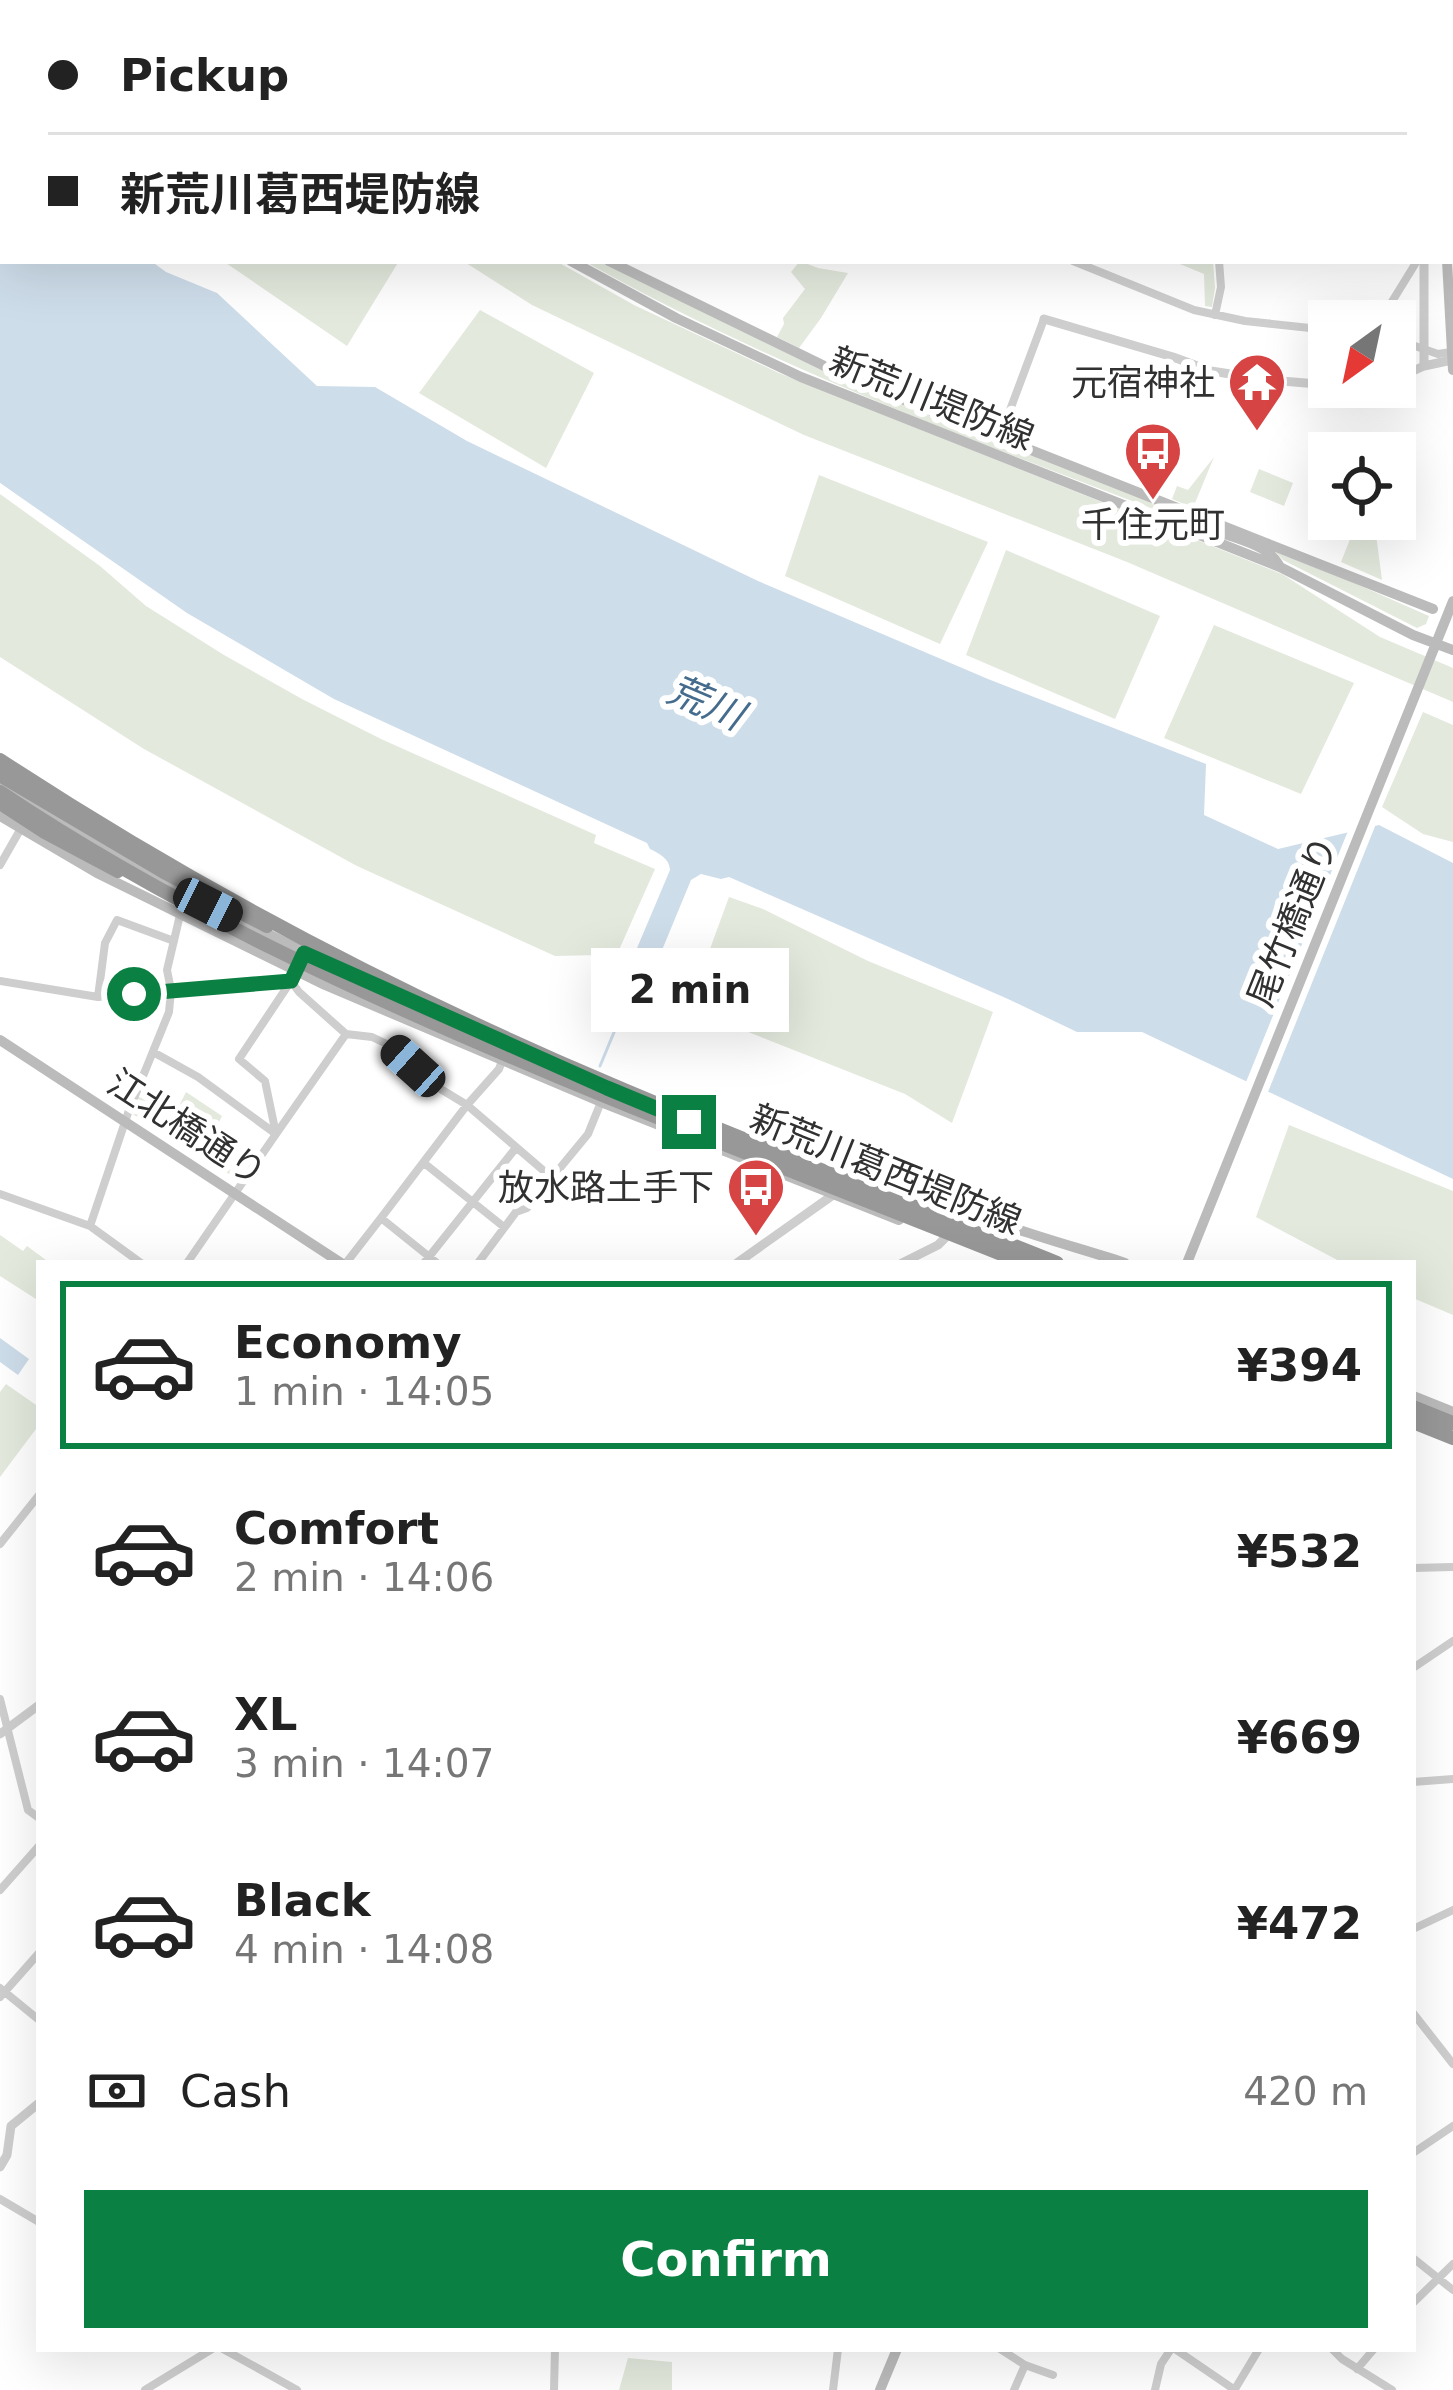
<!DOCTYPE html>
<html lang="en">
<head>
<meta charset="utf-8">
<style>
	body { margin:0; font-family:"DejaVu Sans","Noto Sans JP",sans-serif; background:#f6f6f6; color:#222; height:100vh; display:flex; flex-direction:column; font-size:45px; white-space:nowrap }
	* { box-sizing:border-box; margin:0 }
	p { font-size:39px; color:#767676 }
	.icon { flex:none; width:66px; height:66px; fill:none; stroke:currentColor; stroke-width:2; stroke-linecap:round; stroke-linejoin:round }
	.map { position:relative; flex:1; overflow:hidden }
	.sheet { position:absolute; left:36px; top:1260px; width:1380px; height:1092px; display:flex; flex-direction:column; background:#fff; border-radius:0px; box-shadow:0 12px 48px #0002 }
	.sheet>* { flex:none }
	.hud { position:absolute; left:0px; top:0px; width:1455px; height:264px; box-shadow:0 12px 48px #0002; display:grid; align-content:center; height:264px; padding:0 48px; background:#fff }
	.needle { width:78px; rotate:213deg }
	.tools { position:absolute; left:1308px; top:300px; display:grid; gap:24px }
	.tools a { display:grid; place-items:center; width:108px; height:108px; border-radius:0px; background:#fff; box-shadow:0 12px 48px #0002; font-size:60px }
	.end { position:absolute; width:54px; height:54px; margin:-27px; border:15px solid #0b8043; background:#fff; box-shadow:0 0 0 6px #fff }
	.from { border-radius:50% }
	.bubble { position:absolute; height:84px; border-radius:0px; background:#fff; box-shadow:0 12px 48px #0002; font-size:39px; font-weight:700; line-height:84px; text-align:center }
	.car { position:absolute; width:36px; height:72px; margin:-36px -18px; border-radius:15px; box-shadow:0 0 9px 3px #0007; background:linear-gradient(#222 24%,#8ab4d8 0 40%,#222 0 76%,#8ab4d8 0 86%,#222 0) }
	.hud b { display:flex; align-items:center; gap:42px; height:114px; font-size:45px }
	.hud b+b { border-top:3px solid #e0e0e0 }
	.hud i { width:30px; height:30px; background:#222 }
	ul { padding:21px 0 0; list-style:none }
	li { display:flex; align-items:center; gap:36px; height:168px; margin:0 24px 18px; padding:0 24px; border:6px solid transparent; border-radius:0px }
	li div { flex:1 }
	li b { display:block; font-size:45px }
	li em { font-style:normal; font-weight:700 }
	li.selected { border-color:#0b8043 }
	li>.icon { width:108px; height:108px; stroke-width:1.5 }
	.pay { display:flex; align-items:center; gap:30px; height:132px; padding:0 48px; font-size:45px }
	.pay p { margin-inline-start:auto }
	.action { display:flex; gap:24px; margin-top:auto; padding:24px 48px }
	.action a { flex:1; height:138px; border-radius:0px; background:#0b8043; color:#fff; font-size:48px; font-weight:700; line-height:138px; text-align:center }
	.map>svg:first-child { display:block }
</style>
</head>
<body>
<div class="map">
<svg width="1453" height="2390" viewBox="0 0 1453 2390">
	<rect width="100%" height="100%" fill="#fff"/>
	<path fill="#e3e9dd" d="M223,261H399L347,346Z
		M463,261H556L634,305L779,373L1282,574L1380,637L1453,668V702L1127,562L804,435L532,305Z
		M584,261H600L819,369L1191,518L1198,526C990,447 779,371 584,261Z
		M800,261L818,268L848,273L821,318L799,348L777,337L784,324L783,318L805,289L791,272Z
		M1213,261L1215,288L1212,307L1205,306L1204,274L1175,262Z
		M480,310L594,373L546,468L419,393Z
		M1214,457L1193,508L1172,499L1177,486L1188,490Z
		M1259,469L1293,483L1284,506L1250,492Z
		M819,475L988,542L940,644L785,576Z
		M0,494L100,566L146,606L224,655L302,699L381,739L596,835L594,843L655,869L615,959L599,955L555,956L357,866L144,749L0,657Z
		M1358,519H1374L1382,580L1341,562Z
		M1006,550L1160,616L1115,719L966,655Z
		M1275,552L1345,579L1429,616L1426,624L1417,628L1283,560Z
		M1214,625L1354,683L1301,794L1164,738Z
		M1423,712L1453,725V842L1423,834L1382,807Z
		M729,897L763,909L868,961L993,1012L952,1123L905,1094L723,1022L702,1009L692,998Z
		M186,1092L222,1116L203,1154L240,1175L237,1179L131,1113L137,1096L175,1114Z
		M1289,1125L1453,1191V1315L1413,1298V1263H1343L1256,1217Z
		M0,1235L23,1251L27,1246L50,1263H39V1301L0,1276Z
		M6,1384L39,1407V1425L0,1477V1392Z
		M628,2358L672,2362V2390H619Z"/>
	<path fill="#ceddea" d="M0,146L3,149V261H151L166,272L217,293L317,386L375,387L467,441L758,581L988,679L1206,764L1204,815L1278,849L1379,825L1453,863V1179L1142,1032H1077L1008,999L729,877L721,879L701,874L691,880L643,996L636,1005L618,998L621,986L670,870C669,858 660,854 650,849L647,843L334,699L187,613L0,483Z
		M0,1338L29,1359L18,1375L0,1362Z"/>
	<path fill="#fff" d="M0,483L106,559L102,563L0,490Z
		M1378,819L1266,1097L1244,1087L1350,826Z"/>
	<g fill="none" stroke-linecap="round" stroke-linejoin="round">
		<path stroke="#ceddea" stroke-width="3" d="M600,1066L627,1001"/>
		<path stroke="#cecece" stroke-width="8" d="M274,0L283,3
			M403,0L406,3
			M826,0L831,3
			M1077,0L1082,3
			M1126,0L1131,3
			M1407,0L1409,3
			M942,3L944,0
			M1088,3L1090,0
			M1073,261L1194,310L1245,321L1329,330
			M1215,315L1221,287L1219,261
			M1380,321L1417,261
			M1395,339L1438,354L1451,352
			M1002,437L1007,418L1044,319
			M0,865L20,830
			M0,981L98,997L291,981L299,992L346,1034L372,1037L391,1046L434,1085L467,1105L551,1177
			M98,997L105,943L117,920L174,941
			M153,1052L198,1077L276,1134L346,1034
			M424,1163L504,1227
			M0,1194L90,1226L141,1263
			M381,1218L467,1105L499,1069L502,1061
			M90,1226L128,1113L169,1012L171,990L167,970L180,915
			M187,1263L276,1134L265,1081L239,1059L291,981
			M346,1263L381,1218L437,1263
			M424,1263L515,1149
			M478,1263L516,1212L527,1208L588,1134L601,1102
			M0,1544L39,1495
			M1413,1568L1453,1567
			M1413,1668L1453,1641
			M0,1699L28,1810L39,1818
			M1413,1782L1453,1779
			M0,1890L39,1846
			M1413,1929L1453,1910
			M0,1988L39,2020
			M0,1997L39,1953
			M1413,2013L1453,2064
			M1413,2153L1453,2126
			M0,2199L39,2222
			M1413,2258L1453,2290
			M1413,2303L1453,2264
			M223,2349L297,2390
			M1000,2349L1025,2365L1053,2375
			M1175,2349L1235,2390
			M1332,2349L1342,2359L1392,2390
			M1357,2369L1374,2349
			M1235,2389L1259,2349
			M145,2390L212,2349
			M554,2390L555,2349
			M833,2390L838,2349
			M1014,2390L1025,2365
			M1155,2390L1161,2364L1171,2349"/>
		<path stroke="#cecece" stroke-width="9" d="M220,0L223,3
			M421,3L425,0
			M1424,261V366
			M1044,319L1173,357L1211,371L1269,380L1329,385
			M1395,379L1424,366L1452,360
			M737,1263L833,1195
			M902,1263L938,1245L945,1238
			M0,1734L39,1705
			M0,2167L7,2155L11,2126L39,2103"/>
		<path stroke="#bbb" stroke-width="10" d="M192,0L195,3
			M1438,0V3
			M571,261L676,318L801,377L1280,567L1413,635L1453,650
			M609,261L849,378L1433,609
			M1447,261L1453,370
			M1198,518C1220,541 1265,537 1280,567
			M0,783C34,804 67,828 102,847C213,910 327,964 443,1016
			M0,816L97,873L325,985L601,1102L899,1220
			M0,1040L341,1263
			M865,1186C916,1184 961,1210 1008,1226C1047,1240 1086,1250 1125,1263
			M1187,1263L1453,601
			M1413,1396L1453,1412
			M880,2390L897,2349"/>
		<path stroke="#989898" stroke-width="14" d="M0,775L164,872L267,926
			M0,803L43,831L118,871
			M1413,1407L1453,1423
			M1413,1422L1453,1438"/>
		<path stroke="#989898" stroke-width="14" d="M0,760C192,886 398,994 610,1084C757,1147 908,1203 1057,1263
			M0,792C175,909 365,996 559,1077C713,1141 869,1201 1024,1263"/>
	</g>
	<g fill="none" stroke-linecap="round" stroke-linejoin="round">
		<path stroke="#0b8043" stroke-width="15" d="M134,994L291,981L304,953L607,1088L689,1122"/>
	</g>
	<defs>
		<symbol id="temple-pin" viewBox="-11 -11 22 30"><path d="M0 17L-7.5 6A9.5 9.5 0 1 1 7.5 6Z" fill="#d74444" stroke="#fff"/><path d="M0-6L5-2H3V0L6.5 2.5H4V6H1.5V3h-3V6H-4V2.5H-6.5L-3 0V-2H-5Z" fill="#fff"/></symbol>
		<symbol id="bus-pin" viewBox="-11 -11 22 30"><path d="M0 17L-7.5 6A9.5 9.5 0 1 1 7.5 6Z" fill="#d74444" stroke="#fff"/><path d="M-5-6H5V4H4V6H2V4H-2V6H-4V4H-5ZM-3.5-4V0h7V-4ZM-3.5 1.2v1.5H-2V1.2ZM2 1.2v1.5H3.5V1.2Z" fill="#fff"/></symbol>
	</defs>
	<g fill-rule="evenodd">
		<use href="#temple-pin" x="1224" y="349" width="66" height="90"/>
		<use href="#bus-pin" x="1120" y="418" width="66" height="90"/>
		<use href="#bus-pin" x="723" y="1154" width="66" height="90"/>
	</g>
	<g text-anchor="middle" stroke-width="12" stroke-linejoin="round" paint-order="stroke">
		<g font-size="36" fill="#313131" stroke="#fff" text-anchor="end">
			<text x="1215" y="395">元宿神社</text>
			<text x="1153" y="537" text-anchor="middle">千住元町</text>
			<text x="714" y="1200">放水路土手下</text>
		</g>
		<g font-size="36" fill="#313131" stroke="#fff">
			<text transform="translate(932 398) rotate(22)" y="13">新荒川堤防線</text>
			<text transform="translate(1292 921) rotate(-68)" y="13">尾竹橋通り</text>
			<text transform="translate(187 1127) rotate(33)" y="13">江北橋通り</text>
			<text transform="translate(886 1169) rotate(22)" y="13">新荒川葛西堤防線</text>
		</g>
		<g font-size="39" font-style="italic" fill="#456c8d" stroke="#fff">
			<text transform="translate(706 702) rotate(23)" y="14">荒川</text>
		</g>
	</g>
</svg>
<div class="tools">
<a><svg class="needle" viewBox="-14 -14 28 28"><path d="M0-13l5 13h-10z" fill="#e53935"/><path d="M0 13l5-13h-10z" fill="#767676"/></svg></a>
<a><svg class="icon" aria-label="locate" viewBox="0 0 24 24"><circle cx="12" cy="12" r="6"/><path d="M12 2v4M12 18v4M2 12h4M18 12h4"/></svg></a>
</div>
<i class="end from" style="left:134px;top:994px"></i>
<i class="end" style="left:689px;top:1122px"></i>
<div class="bubble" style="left:591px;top:948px;width:198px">2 min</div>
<i class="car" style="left:208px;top:905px;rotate:117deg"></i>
<i class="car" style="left:413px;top:1066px;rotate:312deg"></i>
<div class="hud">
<b><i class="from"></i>Pickup</b>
<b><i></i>新荒川葛西堤防線</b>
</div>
<section class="sheet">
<ul>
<li class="selected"><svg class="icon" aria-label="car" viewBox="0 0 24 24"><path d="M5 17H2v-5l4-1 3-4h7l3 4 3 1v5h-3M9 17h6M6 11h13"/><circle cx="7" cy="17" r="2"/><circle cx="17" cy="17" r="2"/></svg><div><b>Economy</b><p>1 min · 14:05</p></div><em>¥394</em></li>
<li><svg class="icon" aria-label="car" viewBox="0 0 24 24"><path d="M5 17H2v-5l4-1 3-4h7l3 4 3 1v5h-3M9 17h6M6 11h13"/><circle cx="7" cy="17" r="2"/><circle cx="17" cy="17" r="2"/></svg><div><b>Comfort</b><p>2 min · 14:06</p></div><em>¥532</em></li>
<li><svg class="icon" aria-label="car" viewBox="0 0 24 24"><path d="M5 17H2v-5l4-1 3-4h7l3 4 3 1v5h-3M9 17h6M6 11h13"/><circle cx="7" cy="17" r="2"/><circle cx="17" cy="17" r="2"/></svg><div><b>XL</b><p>3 min · 14:07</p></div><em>¥669</em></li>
<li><svg class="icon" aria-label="car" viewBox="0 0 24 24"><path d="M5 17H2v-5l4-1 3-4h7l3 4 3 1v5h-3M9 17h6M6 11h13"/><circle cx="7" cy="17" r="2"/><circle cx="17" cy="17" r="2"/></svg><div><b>Black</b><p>4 min · 14:08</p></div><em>¥472</em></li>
</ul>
<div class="pay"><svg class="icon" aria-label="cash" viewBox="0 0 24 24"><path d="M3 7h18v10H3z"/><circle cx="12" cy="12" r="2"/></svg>Cash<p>420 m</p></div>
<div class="action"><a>Confirm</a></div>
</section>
</div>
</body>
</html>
